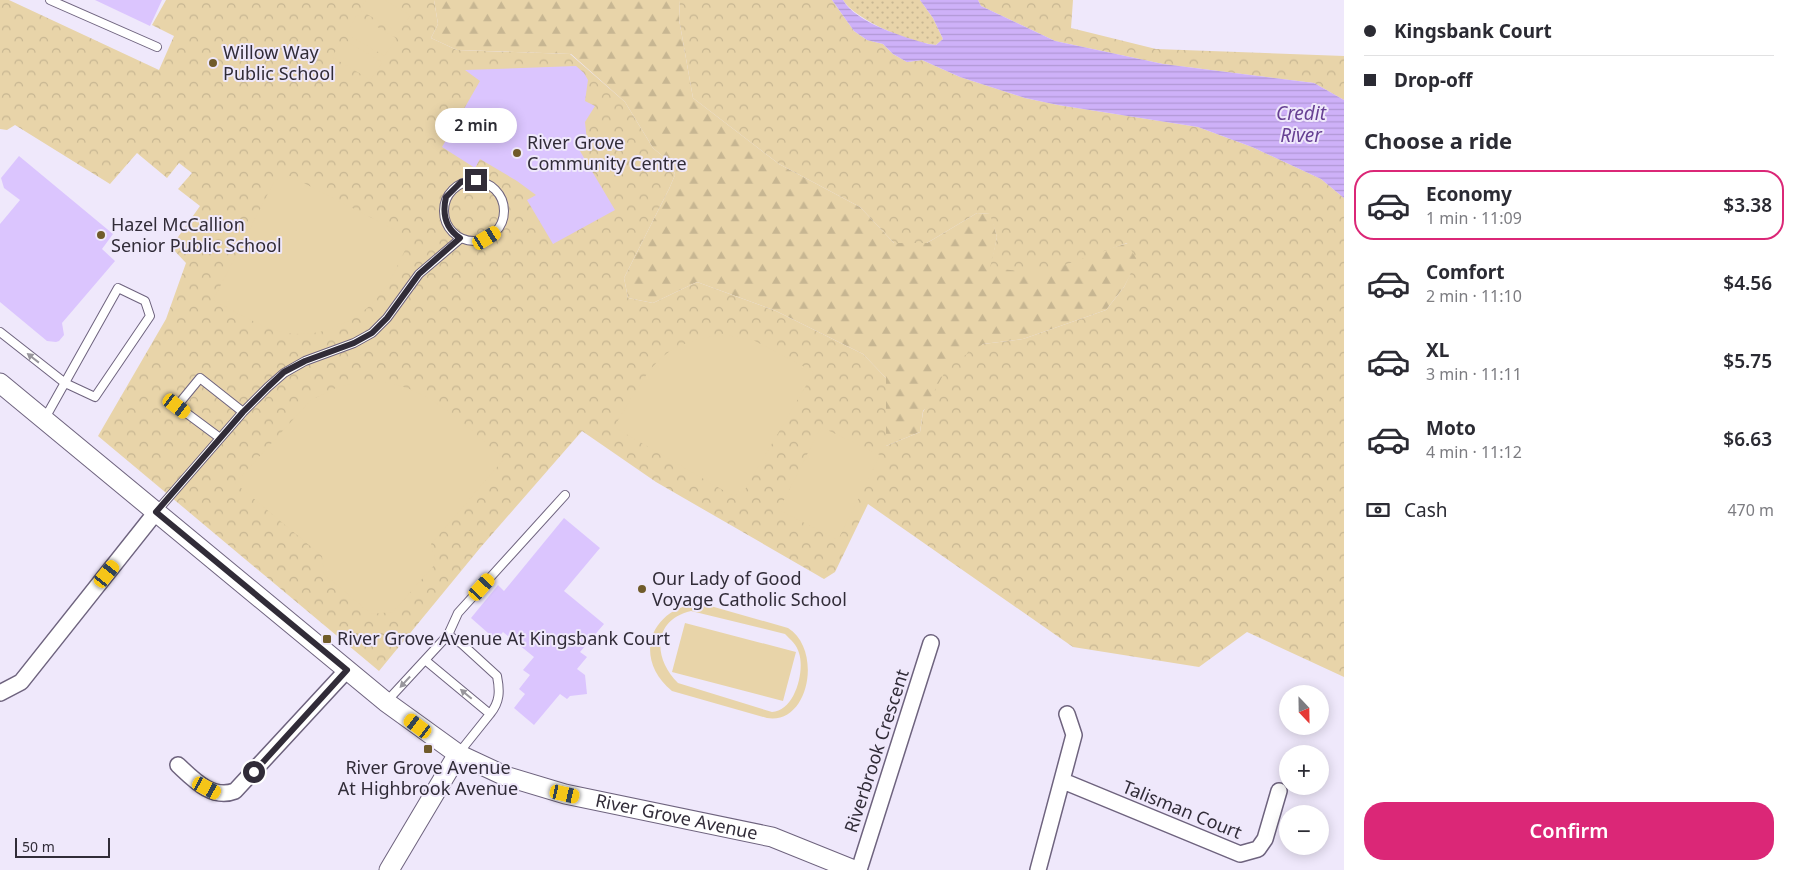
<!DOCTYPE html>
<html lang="en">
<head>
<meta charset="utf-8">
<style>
	body { margin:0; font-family:"Noto Sans",sans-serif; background:#f2f2f3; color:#2b2b33; height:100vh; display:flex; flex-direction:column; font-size:19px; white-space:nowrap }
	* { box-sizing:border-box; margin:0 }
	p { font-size:16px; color:#7c7c81 }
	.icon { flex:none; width:28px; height:28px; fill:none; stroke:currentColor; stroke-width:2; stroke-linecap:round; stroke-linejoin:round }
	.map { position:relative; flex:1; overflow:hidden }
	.side { display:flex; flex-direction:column; background:#fff; width:450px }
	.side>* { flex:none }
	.top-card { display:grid; align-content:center; height:110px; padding:0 20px; background:#fff }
	.needle { width:32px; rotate:158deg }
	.buttons { position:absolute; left:1279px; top:685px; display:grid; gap:10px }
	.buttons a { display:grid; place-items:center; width:50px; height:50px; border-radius:50%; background:#fff; box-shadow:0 2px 12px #0003; font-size:25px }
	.scale { position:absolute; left:15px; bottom:12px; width:95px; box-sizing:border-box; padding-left:5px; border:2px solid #312c38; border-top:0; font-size:14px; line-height:18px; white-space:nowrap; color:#312c38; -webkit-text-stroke:4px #efe8fb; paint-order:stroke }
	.end { position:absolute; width:22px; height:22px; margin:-11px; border:6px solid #312c38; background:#fff; box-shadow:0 0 0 2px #fff }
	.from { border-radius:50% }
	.bubble { position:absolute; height:35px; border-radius:18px; background:#fff; box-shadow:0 2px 12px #0003; font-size:16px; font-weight:600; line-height:35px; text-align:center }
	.car { position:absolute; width:15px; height:30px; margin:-15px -8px; border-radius:6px; box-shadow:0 0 4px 1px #0007; background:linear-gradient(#f5c518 24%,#345 0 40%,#f5c518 0 76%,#345 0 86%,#f5c518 0) }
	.top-card b { display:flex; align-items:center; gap:18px; height:48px; font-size:19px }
	.top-card b+b { border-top:1px solid #e1e1e2 }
	.top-card i { width:12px; height:12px; background:#2b2b33 }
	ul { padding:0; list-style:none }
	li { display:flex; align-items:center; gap:15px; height:70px; margin:0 10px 8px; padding:0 10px; border:2px solid transparent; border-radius:20px }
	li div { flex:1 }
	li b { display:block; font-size:19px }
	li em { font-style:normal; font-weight:600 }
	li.active { border-color:#db2777 }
	li>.icon { width:45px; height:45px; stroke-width:1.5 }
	h2 { padding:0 20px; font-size:22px; line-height:60px }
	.pay { display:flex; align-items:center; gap:12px; height:55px; padding:0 20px; font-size:19px }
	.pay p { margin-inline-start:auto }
	.primary-button { display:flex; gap:10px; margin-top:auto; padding:10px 20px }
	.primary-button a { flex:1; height:58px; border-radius:20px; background:#db2777; color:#fff; font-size:20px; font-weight:600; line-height:58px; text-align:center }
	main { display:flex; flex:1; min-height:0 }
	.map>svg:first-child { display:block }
</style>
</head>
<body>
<main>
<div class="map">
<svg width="1344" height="870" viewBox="0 0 1344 870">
	<defs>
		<pattern id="grass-dots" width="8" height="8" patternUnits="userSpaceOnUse" patternTransform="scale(1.25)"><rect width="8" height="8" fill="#e8d4a9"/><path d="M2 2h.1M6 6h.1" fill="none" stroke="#c7b692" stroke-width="1.8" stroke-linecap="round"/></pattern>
		<pattern id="forest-firs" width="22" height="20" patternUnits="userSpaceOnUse" patternTransform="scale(1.25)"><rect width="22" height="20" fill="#e8d4a9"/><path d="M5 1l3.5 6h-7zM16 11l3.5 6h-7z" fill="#c7b692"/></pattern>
		<pattern id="park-crowns" width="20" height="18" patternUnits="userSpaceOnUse" patternTransform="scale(1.25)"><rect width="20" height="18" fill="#e8d4a9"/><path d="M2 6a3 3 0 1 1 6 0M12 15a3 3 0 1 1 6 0" fill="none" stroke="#c7b692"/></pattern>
		<pattern id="water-rules" width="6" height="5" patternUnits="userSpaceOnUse" patternTransform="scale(1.25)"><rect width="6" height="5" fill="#ceb1f8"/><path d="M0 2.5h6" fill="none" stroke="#b198d5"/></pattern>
	</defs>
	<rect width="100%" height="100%" fill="#efe8fb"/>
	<path fill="url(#grass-dots)" d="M843,0H920L933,18L943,39L936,45C912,43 856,21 843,0Z"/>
	<path fill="url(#forest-firs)" d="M434,0H680L679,19L693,98L779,164L860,207L894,243H927L977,213L991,214L997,237L991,268L1101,251L1128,243L1138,260L1124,287L1106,310L1023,339L983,344L923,411L920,432L886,446V378L863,354L776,311L697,282L653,303L628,298L624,278L669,189L675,175L672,164L653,148L625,102L571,54L457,50L431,38L438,24Z"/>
	<path fill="url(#park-crowns)" d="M0,0H9L159,70L174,36L152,25L166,0H434L438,24L431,38L457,50L570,54L625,102L653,148L672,164L675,175L669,189L624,278L628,298L653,303L697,282L776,311L863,354L886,378V446L920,432L923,412L948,366L983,344L1023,339L1106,310L1124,287L1137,260L1127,243L1042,273L990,268L997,237L990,214L977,213L927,243H894L860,207L779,164L693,98L679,19L680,0H832L854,31L867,40L883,44L893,54L907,62L922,60L960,77L1025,98L1058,105L1198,127L1252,147L1321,179L1344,198V677L1247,632L1199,667L1073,647L868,504L835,572L824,579L656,482L582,431L480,548L379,671L98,436L166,319L186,263L171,247L200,206L178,189L192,173L179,163L167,178L137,153L110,184L15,125L7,130L0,129Z
		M978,0H1073L1071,28L1156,49L1344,56V100L1314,83L1163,64L1055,41L981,6Z"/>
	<path fill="#e8d4a9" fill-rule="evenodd" d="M366,0H385L410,15L399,33L360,10Z
		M357,15L396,38L385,56L346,34Z
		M343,39L382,62L371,80L332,57Z
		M290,176L411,238C402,255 395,274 384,289C364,319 323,339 287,333C262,329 237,312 213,300L275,180Z
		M722,334L753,340L814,372L743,493L733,496L614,427C630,402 645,368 670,351C685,341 706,338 722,334Z
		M370,381C426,382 464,425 504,459L431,544L436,563L393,612L371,614L324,574L322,556L235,483L311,400L340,386Z
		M821,427L880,455L838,540L779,510Z
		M700,603L788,628C823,650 809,725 767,718L672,691C632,658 650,608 700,603ZM691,611L785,634C791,640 797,645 799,653C805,671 795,711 772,712L678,683C653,659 652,620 691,611Z
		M685,623L796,652L783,701L672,672Z"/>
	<path fill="url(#water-rules)" d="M832,0H843C856,23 904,37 928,44L936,45L943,39L933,18L920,0H978L981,6L1055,41L1163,64L1314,83L1344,100V198L1321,179L1252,147L1198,127L1058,105L1025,98L960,77L922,60L907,62L893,54L883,44L867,40L854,31Z"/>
	<path fill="#dbc5fe" d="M95,0H162L150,26Z
		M576,66L584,73L588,80L585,101L595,106L585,122L587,141L577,146L615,210L553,244L527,200L536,195L517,181L480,159L475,168L442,147L480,81L465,70Z
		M19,156L113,234L102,249L115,261L62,323L64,335L59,341L56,342L47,341L0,302V224L20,200L4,188L1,178Z
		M564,518L600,548L564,591L604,624L580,652L587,657L577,669L585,675L587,694L570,696L567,699L560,694L534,725L514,708L525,694L519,689L530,675L523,670L534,657L503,632L496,640L471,618L498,585L504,591Z"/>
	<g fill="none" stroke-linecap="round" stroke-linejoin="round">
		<defs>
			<path id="service" d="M50,0L157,47
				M444 211a30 30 0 1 1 60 0a30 30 0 1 1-60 0Z
				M0,332L65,383L95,397L150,316L145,301L118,288L44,420
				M220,438L177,406L200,378L243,412
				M156,512L243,412L268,387L284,373L305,361L354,343L372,333L387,318L419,274L460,239
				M448,635L462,644L497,676C500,691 500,702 490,714
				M425,660L490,714L458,754
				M387,701L448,635L458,613L565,495"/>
			<path id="minor" d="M0,693L21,682L156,512
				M178,765C193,779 212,800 235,791L347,670
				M1063,781L1240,854L1258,849L1265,839L1279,791
				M859,870L931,643
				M1038,870L1074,735L1067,714"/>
			<g id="tertiary">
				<path id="s1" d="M0,383L386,702L458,754L505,776L565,794L772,837L854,870"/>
				<path d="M389,870L458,754"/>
			</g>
		</defs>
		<use href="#service" stroke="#6e637e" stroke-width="10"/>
		<use href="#minor" stroke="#6e637e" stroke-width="18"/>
		<use href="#tertiary" stroke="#6e637e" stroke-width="21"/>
		<use href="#service" stroke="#fff" stroke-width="8"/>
		<use href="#minor" stroke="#fff" stroke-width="15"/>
		<use href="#tertiary" stroke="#fff" stroke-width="19"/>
	</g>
	<defs><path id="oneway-solid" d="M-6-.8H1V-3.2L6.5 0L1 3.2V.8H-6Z" transform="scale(1.25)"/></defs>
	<g fill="#98969c">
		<use href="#oneway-solid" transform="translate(33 358) rotate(-142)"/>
		<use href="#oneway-solid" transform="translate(405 682) rotate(133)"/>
		<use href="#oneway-solid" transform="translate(466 694) rotate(-140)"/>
	</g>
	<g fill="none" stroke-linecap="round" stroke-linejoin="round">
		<path stroke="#312c38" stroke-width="6" d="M254,772L347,670L156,512L243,412L268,387L284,372L305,361L354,343L372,333L387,318L419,274L460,238C445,228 442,214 446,197L461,182L476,180"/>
	</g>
	<g fill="#705b2a" stroke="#efe8fb" stroke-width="2">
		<circle cx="213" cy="63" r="5"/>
		<circle cx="517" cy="153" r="5"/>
		<circle cx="101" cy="235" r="5"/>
		<circle cx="642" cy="589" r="5"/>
		<rect x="322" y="634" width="10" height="10" rx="2.5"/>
		<rect x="423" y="744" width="10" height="10" rx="2.5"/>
	</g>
	<g text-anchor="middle" stroke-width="4" stroke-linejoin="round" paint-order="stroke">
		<g font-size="18" fill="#312c38" stroke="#efe8fb" text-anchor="start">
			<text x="223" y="59">Willow Way<tspan x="223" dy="21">Public School</tspan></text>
			<text x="527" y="149">River Grove<tspan x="527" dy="21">Community Centre</tspan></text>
			<text x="111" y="231">Hazel McCallion<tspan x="111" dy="21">Senior Public School</tspan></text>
			<text x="652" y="585">Our Lady of Good<tspan x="652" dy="21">Voyage Catholic School</tspan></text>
			<text x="337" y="645">River Grove Avenue At Kingsbank Court</text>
			<text x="428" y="774" text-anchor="middle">River Grove Avenue<tspan x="428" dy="21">At Highbrook Avenue</tspan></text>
		</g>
		<g font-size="18" fill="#312c38" stroke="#efe8fb">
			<text transform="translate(877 751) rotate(-72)" y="6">Riverbrook Crescent</text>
			<text transform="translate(1182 810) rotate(22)" y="6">Talisman Court</text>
			<text dy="6" stroke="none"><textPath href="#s1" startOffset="818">River Grove Avenue</textPath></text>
		</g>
		<g font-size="19" font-style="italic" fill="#674193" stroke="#efe8fb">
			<text x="1301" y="120">Credit<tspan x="1301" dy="22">River</tspan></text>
		</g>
	</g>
</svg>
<div class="buttons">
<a><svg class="needle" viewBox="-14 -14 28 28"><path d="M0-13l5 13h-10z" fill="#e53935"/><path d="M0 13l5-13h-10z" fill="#7c7c81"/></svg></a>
<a>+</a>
<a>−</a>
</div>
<div class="scale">50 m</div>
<i class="end from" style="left:254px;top:772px"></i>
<i class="end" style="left:476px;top:180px"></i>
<div class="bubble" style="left:435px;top:108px;width:82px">2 min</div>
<i class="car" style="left:487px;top:238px;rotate:59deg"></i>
<i class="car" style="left:177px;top:406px;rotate:127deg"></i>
<i class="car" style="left:107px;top:574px;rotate:39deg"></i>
<i class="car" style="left:482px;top:587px;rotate:42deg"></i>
<i class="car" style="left:418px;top:726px;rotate:307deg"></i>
<i class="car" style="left:207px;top:788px;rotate:118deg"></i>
<i class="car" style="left:565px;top:794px;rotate:103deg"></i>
</div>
<section class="side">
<div class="top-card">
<b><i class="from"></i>Kingsbank Court</b>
<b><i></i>Drop-off</b>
</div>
<h2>Choose a ride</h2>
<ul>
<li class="active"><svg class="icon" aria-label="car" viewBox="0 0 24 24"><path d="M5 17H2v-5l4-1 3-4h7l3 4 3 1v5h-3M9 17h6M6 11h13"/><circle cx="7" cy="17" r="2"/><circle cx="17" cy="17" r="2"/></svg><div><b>Economy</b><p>1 min · 11:09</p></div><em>$3.38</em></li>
<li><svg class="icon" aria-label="car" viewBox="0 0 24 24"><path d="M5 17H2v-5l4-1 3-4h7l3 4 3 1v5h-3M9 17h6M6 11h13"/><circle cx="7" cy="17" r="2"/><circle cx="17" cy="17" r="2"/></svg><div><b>Comfort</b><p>2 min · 11:10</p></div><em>$4.56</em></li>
<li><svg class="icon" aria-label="car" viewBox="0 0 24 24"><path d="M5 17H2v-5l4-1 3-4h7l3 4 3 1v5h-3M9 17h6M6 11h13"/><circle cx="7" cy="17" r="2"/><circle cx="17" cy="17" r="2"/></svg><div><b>XL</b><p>3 min · 11:11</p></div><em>$5.75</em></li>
<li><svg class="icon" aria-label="car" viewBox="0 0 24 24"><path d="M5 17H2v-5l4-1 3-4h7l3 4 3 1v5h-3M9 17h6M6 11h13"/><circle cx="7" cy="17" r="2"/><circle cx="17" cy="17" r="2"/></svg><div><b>Moto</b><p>4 min · 11:12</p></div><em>$6.63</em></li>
</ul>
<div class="pay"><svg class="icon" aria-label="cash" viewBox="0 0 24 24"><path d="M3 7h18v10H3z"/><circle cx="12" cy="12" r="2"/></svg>Cash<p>470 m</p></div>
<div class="primary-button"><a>Confirm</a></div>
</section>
</main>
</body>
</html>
